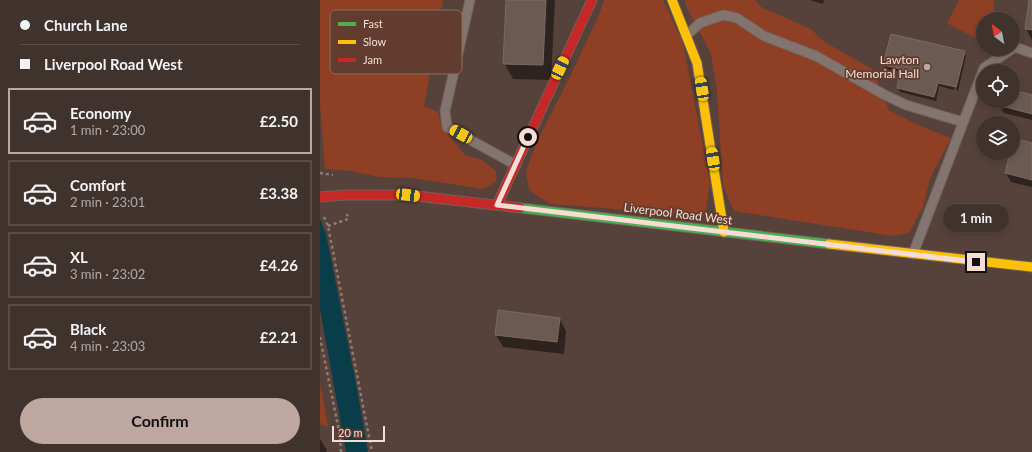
<!DOCTYPE html>
<html lang="en">
<head>
<meta charset="utf-8">
<style>
	body { margin:0; font-family:Lato,sans-serif; background:#473a34; color:#f1f3f6; height:100vh; display:flex; flex-direction:column; font-size:15px; white-space:nowrap }
	* { box-sizing:border-box; margin:0 }
	p { font-size:13px; color:#aeaaa9 }
	.icon { flex:none; width:22px; height:22px; fill:none; stroke:currentColor; stroke-width:2; stroke-linecap:round; stroke-linejoin:round }
	.map { position:relative; flex:1; overflow:hidden }
	.side { display:flex; flex-direction:column; background:#40322c; width:320px }
	.side>* { flex:none }
	.top-card { display:grid; align-content:center; height:88px; padding:0 20px; background:#40322c }
	.needle { width:26px; rotate:328deg }
	.buttons { position:absolute; left:656px; top:12px; display:grid; gap:8px }
	.buttons a { display:grid; place-items:center; width:44px; height:44px; border-radius:50%; background:#40322c; box-shadow:0 2px 6px #0003,0 0 0 1px #594d48; font-size:20px }
	.scale { position:absolute; left:12px; bottom:10px; width:53px; box-sizing:border-box; padding-left:4px; border:2px solid #f5ddd5; border-top:0; font-size:11px; line-height:14px; white-space:nowrap; color:#f5ddd5; -webkit-text-stroke:3px #613c2f; paint-order:stroke }
	.end { position:absolute; width:18px; height:18px; margin:-9px; border:5px solid #f5ddd5; background:#111; box-shadow:0 0 0 2px #111 }
	.from { border-radius:50% }
	.bubble { position:absolute; height:28px; border-radius:14px; background:#40322c; box-shadow:0 2px 6px #0003,0 0 0 1px #594d48; font-size:13px; font-weight:700; line-height:28px; text-align:center }
	.car { position:absolute; width:12px; height:24px; margin:-12px -6px; border-radius:5px; box-shadow:0 0 3px 1px #0007; background:linear-gradient(#f5c518 24%,#345 0 40%,#f5c518 0 76%,#345 0 86%,#f5c518 0) }
	.top-card b { display:flex; align-items:center; gap:14px; height:38px; font-size:15px }
	.top-card b+b { border-top:1px solid #594d48 }
	.top-card i { width:10px; height:10px; background:#f1f3f6 }
	ul { padding:0; list-style:none }
	li { display:flex; align-items:center; gap:12px; height:66px; margin:0 8px 6px; padding:0 12px; border:2px solid #594d48; border-radius:0px }
	li div { flex:1 }
	li b { display:block; font-size:15px }
	li em { font-style:normal; font-weight:700 }
	li.current { border-color:#bda79f }
	li>.icon { width:36px; height:36px; stroke-width:1.5 }
	.primary-button { display:flex; gap:8px; margin-top:auto; padding:8px 20px }
	.primary-button a { flex:1; height:46px; border-radius:24px; background:#bda79f; color:#111; font-size:16px; font-weight:700; line-height:46px; text-align:center }
	main { display:flex; flex:1; min-height:0 }
	.map>svg:first-child { display:block }
</style>
</head>
<body>
<main>
<section class="side">
<div class="top-card">
<b><i class="from"></i>Church Lane</b>
<b><i></i>Liverpool Road West</b>
</div>
<ul>
<li class="current"><svg class="icon" aria-label="car" viewBox="0 0 24 24"><path d="M5 17H2v-5l4-1 3-4h7l3 4 3 1v5h-3M9 17h6M6 11h13"/><circle cx="7" cy="17" r="2"/><circle cx="17" cy="17" r="2"/></svg><div><b>Economy</b><p>1 min · 23:00</p></div><em>£2.50</em></li>
<li><svg class="icon" aria-label="car" viewBox="0 0 24 24"><path d="M5 17H2v-5l4-1 3-4h7l3 4 3 1v5h-3M9 17h6M6 11h13"/><circle cx="7" cy="17" r="2"/><circle cx="17" cy="17" r="2"/></svg><div><b>Comfort</b><p>2 min · 23:01</p></div><em>£3.38</em></li>
<li><svg class="icon" aria-label="car" viewBox="0 0 24 24"><path d="M5 17H2v-5l4-1 3-4h7l3 4 3 1v5h-3M9 17h6M6 11h13"/><circle cx="7" cy="17" r="2"/><circle cx="17" cy="17" r="2"/></svg><div><b>XL</b><p>3 min · 23:02</p></div><em>£4.26</em></li>
<li><svg class="icon" aria-label="car" viewBox="0 0 24 24"><path d="M5 17H2v-5l4-1 3-4h7l3 4 3 1v5h-3M9 17h6M6 11h13"/><circle cx="7" cy="17" r="2"/><circle cx="17" cy="17" r="2"/></svg><div><b>Black</b><p>4 min · 23:03</p></div><em>£2.21</em></li>
</ul>
<div class="primary-button"><a>Confirm</a></div>
</section>
<div class="map">
<svg width="712" height="452" viewBox="0 0 712 452">
	<rect width="100%" height="100%" fill="#56423a"/>
	<path fill="#8e3f24" d="M0,0H123L104,106L118,112L122,127L145,155L162,160L176,171V182L163,189L92,178L60,177L30,171L5,169L0,104Z
		M284,0H343L363,43L390,183L385,216L230,204L209,190L206,171L217,141L249,79L279,15Z
		M365,0H435L441,7L491,29L503,41L552,69L569,110L600,126L631,138L610,179L603,207L589,233L573,236L414,211L403,186L397,92L391,54L366,6Z
		M639,0H674L673,19H663V42L627,23Z
		M0,383L8,427L0,424Z"/>
	<path fill="#083d49" d="M0,219L6,234L37,389L48,452H26L0,309Z"/>
	<path fill="#0007" fill-rule="evenodd" d="M187,0H235L231,80L193,79L184,63Z
		M490,0H504L503,4Z
		M710,0H712V40L706,29Z
		M571,35L644,52L646,56L638,91L636,90L645,54H643L634,90L619,86L616,101L580,92L578,88L582,72L566,69L564,65ZM566,64L586,69V71L566,66Z
		M693,92L712,96V120L684,113L679,105L680,101H693Z
		M695,139L712,144V187L691,182L686,173L691,153H693Z
		M239,318L246,331L244,354L183,347L176,335Z
		M0,439L7,450L6,452H0Z"/>
	<path fill="#6a5a52" stroke="#7a6a61" d="M186,0H226L223,65L183,64Z
		M709,0H712V30L705,29Z
		M571,34L645,51L636,87L618,83L614,97L577,88L581,69L563,65Z
		M693,90L712,95V114L678,105L679,101H693Z
		M694,138L712,143V180L685,173L690,153H693Z
		M178,310L240,318L237,342L175,335Z"/>
	<g fill="none" stroke-linecap="round" stroke-linejoin="round">
		<defs>
			<path id="lane" d="M150,0L125,111L127,127L196,165
				M366,36L380,23L403,15L417,18L444,36L496,56L563,94L586,105L643,122
				M693,48L695,47L712,53
				M593,254L664,68L692,49"/>
			<path id="fast" d="M201,208L509,244"/>
			<path id="slow" d="M352,0L377,63L404,232
				M509,244L712,267"/>
			<path id="jam" d="M0,197L25,195H88L201,208
				M177,205L272,0"/>
		</defs>
		<use href="#lane" stroke="#726059" stroke-width="11"/>
		<use href="#fast" stroke="#726059" stroke-width="11"/>
		<use href="#slow" stroke="#726059" stroke-width="11"/>
		<use href="#jam" stroke="#726059" stroke-width="11"/>
		<path stroke="#8b7c77" stroke-width="2.5" stroke-dasharray="3 3" stroke-linecap="butt" d="M0,173L13,175
			M4,217L8,226L52,452
			M8,226L28,219L27,214
			M0,337L20,436L21,452"/>
		<use href="#lane" stroke="#84746f" stroke-width="9"/>
		<use href="#fast" stroke="#4caf50" stroke-width="9"/>
		<use href="#slow" stroke="#ffc107" stroke-width="9"/>
		<use href="#jam" stroke="#c62828" stroke-width="9"/>
	</g>
	<g fill="none" stroke-linecap="round" stroke-linejoin="round">
		<path stroke="#f5ddd5" stroke-width="5" d="M208,137L177,205L656,262"/>
	</g>
	<circle fill="#bda79f" stroke="#613c2f" stroke-width="1.5" cx="607" cy="67" r="4"/>
	<g text-anchor="middle" stroke-width="3.5" stroke-linejoin="round" paint-order="stroke">
		<g font-size="12" fill="#f5ddd5" stroke="#613c2f" text-anchor="end">
			<text x="599" y="64">Lawton<tspan x="599" dy="14">Memorial Hall</tspan></text>
		</g>
		<g font-size="12" fill="#f5ddd5" stroke="#613c2f">
			<text transform="translate(358 214) rotate(7)" y="4">Liverpool Road West</text>
		</g>
	</g>
	<rect x="10" y="10" width="132" height="64" rx="6" fill="#613c2f" stroke="#8d6c61" stroke-width="1"/>
	<rect x="18" y="22" width="18" height="4" fill="#4caf50"/>
	<rect x="18" y="40" width="18" height="4" fill="#ffc107"/>
	<rect x="18" y="58" width="18" height="4" fill="#c62828"/>
	<g font-size="11" fill="#f5ddd5">
		<text x="43" y="28">Fast</text>
		<text x="43" y="46">Slow</text>
		<text x="43" y="64">Jam</text>
	</g>
</svg>
<div class="buttons">
<a><svg class="needle" viewBox="-14 -14 28 28"><path d="M0-13l5 13h-10z" fill="#e53935"/><path d="M0 13l5-13h-10z" fill="#aeaaa9"/></svg></a>
<a><svg class="icon" aria-label="locate" viewBox="0 0 24 24"><circle cx="12" cy="12" r="6"/><path d="M12 2v4M12 18v4M2 12h4M18 12h4"/></svg></a>
<a><svg class="icon" aria-label="layers" viewBox="0 0 24 24"><path d="M12 4l9 5-9 5-9-5zM3 14l9 5 9-5"/></svg></a>
</div>
<div class="scale">20 m</div>
<i class="end from" style="left:208px;top:137px"></i>
<i class="end" style="left:656px;top:262px"></i>
<div class="bubble" style="left:623px;top:204px;width:66px">1 min</div>
<i class="car" style="left:240px;top:68px;rotate:25deg"></i>
<i class="car" style="left:382px;top:89px;rotate:351deg"></i>
<i class="car" style="left:141px;top:134px;rotate:299deg"></i>
<i class="car" style="left:393px;top:159px;rotate:351deg"></i>
<i class="car" style="left:88px;top:195px;rotate:97deg"></i>
</div>
</main>
</body>
</html>
